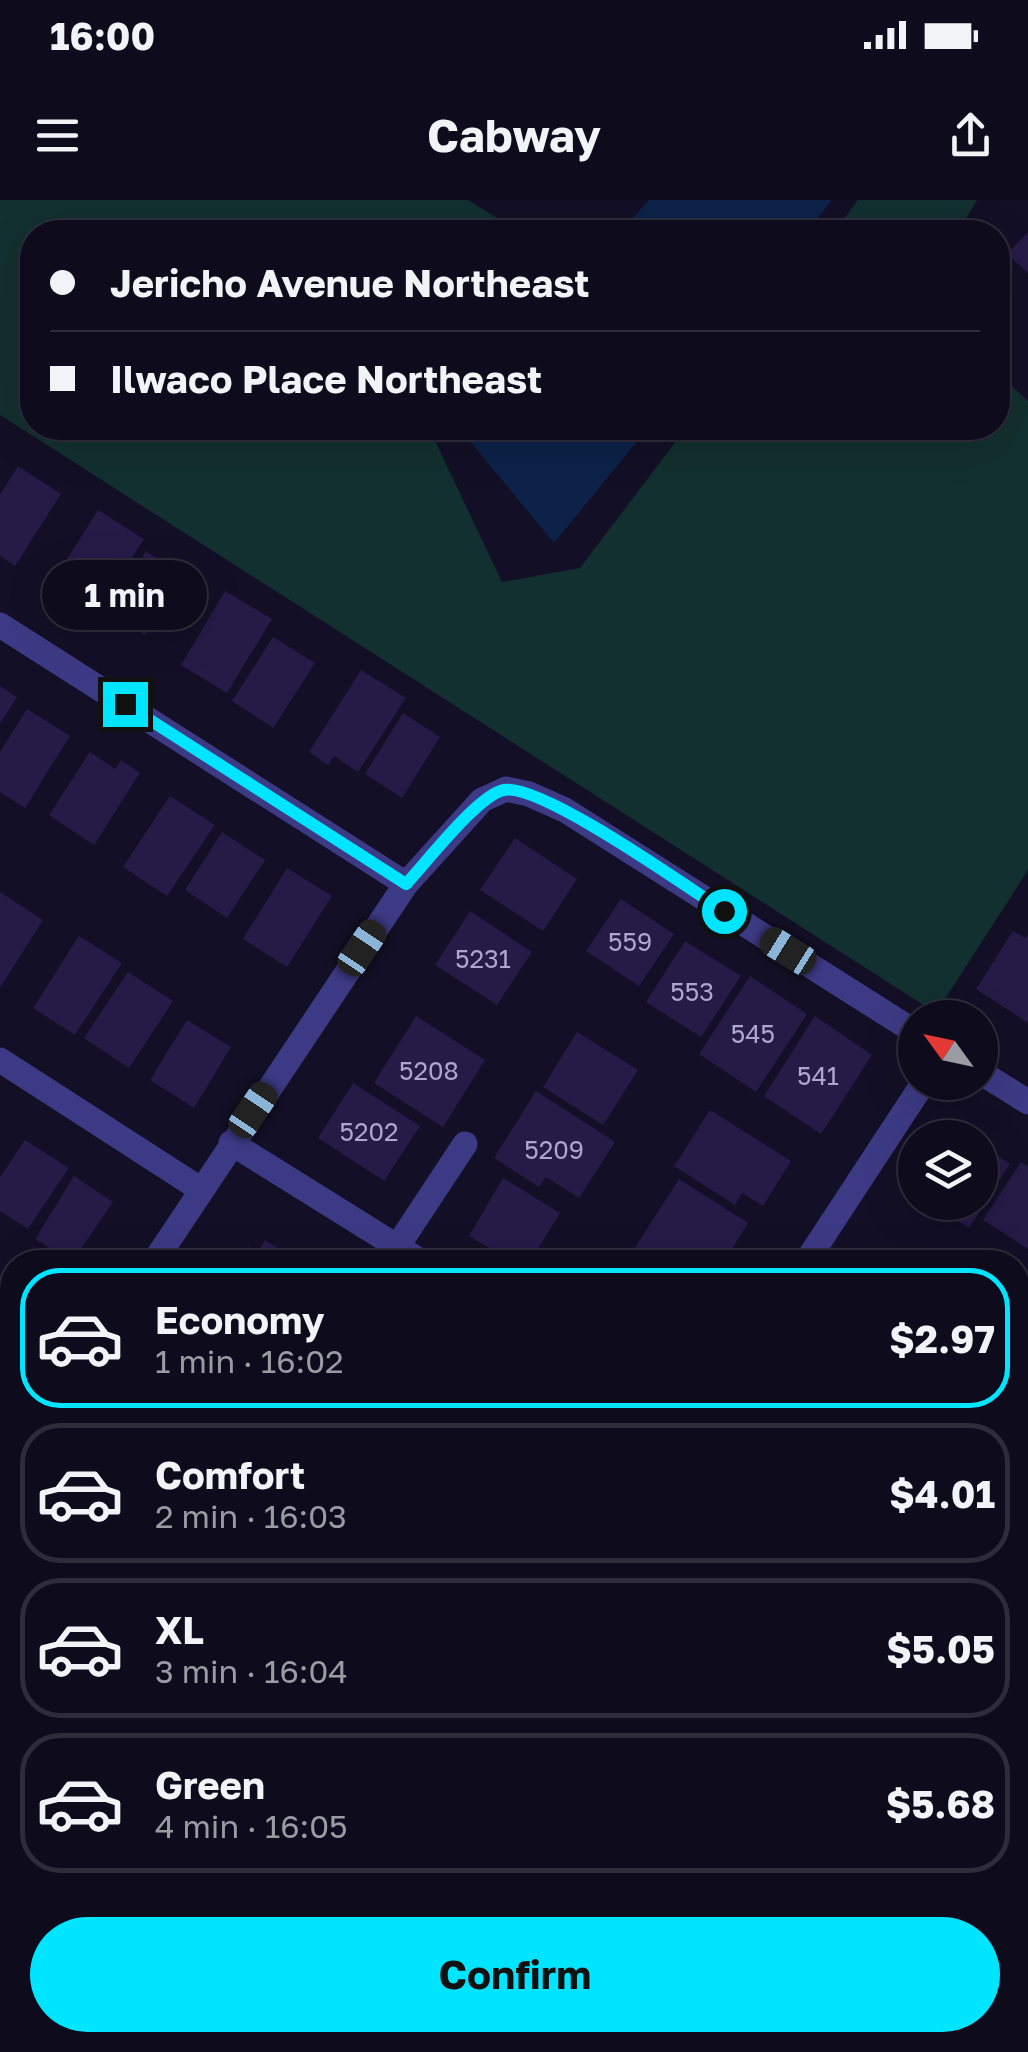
<!DOCTYPE html>
<html lang="en">
<head>
<meta charset="utf-8">
<style>
	body { margin:0; font-family:"Golos Text",sans-serif; background:#171425; color:#f1f3f6; height:100vh; display:flex; flex-direction:column; font-size:38px; white-space:nowrap }
	* { box-sizing:border-box; margin:0 }
	p { font-size:32px; color:#9b9ba3 }
	.icon { flex:none; width:55px; height:55px; fill:none; stroke:currentColor; stroke-width:2; stroke-linecap:round; stroke-linejoin:round }
	.map { position:relative; flex:1; overflow:hidden }
	.side { position:absolute; left:0px; top:1050px; width:1030px; height:802px; display:flex; flex-direction:column; background:#0e0b1c; border-radius:40px 40px 0 0; box-shadow:0 10px 40px #0002,0 0 0 2px #2e2b3b }
	.side>* { flex:none }
	.guide { position:absolute; left:20px; top:20px; width:990px; height:220px; border-radius:40px; box-shadow:0 10px 40px #0002,0 0 0 2px #2e2b3b; display:grid; align-content:center; height:220px; padding:0 30px; background:#0e0b1c }
	.needle { width:65px; rotate:303deg }
	.buttons { position:absolute; left:898px; top:800px; display:grid; gap:20px }
	.buttons a { display:grid; place-items:center; width:100px; height:100px; border-radius:50%; background:#0e0b1c; box-shadow:0 10px 40px #0002,0 0 0 2px #2e2b3b; font-size:50px }
	.end { position:absolute; width:45px; height:45px; margin:-22px; border:12px solid #00e5ff; background:#111; box-shadow:0 0 0 5px #111 }
	.from { border-radius:50% }
	.bubble { position:absolute; height:70px; border-radius:35px; background:#0e0b1c; box-shadow:0 10px 40px #0002,0 0 0 2px #2e2b3b; font-size:32px; font-weight:700; line-height:70px; text-align:center }
	.car { position:absolute; width:30px; height:60px; margin:-30px -15px; border-radius:12px; box-shadow:0 0 8px 2px #0007; background:linear-gradient(#222 24%,#8ab4d8 0 40%,#222 0 76%,#8ab4d8 0 86%,#222 0) }
	.guide b { display:flex; align-items:center; gap:35px; height:95px; font-size:38px }
	.guide b+b { border-top:2px solid #2e2b3b }
	.guide i { width:25px; height:25px; background:#f1f3f6 }
	ul { padding:18px 0 0; list-style:none }
	li { display:flex; align-items:center; gap:30px; height:140px; margin:0 20px 15px; padding:0 10px; border:5px solid #2e2b3b; border-radius:40px }
	li div { flex:1 }
	li b { display:block; font-size:38px }
	li em { font-style:normal; font-weight:700 }
	li.selected { border-color:#00e5ff }
	li>.icon { width:90px; height:90px; stroke-width:1.5 }
	.button { display:flex; gap:20px; margin-top:auto; padding:20px 30px }
	.button a { flex:1; height:115px; border-radius:60px; background:#00e5ff; color:#111; font-size:40px; font-weight:700; line-height:115px; text-align:center }
	.status { display:flex; justify-content:space-between; align-items:center; height:70px; padding:0 50px; background:#0e0b1c; direction:ltr }
	.status svg { height:28px; fill:currentColor }
	header { display:flex; justify-content:space-between; align-items:center; height:130px; padding:0 30px; background:#0e0b1c; font-size:45px; font-weight:700 }
	.map>svg:first-child { display:block }
</style>
</head>
<body>
<div class="status"><b>16:00</b><svg viewBox="0 0 49 12"><path d="M0 12V9h3v3zM5 12V6h3v6zM10 12V3h3v9zM15 12V0h3v12zM26 1h20v11H26zM47 4h2v5h-2z"/></svg></div>
<header><svg class="icon" aria-label="menu" viewBox="0 0 24 24"><path d="M4 6h16M4 12h16M4 18h16"/></svg>Cabway<svg class="icon" aria-label="share" viewBox="0 0 24 24"><path d="M12 15V3M7 8l5-5 5 5M5 13v7h14v-7"/></svg></header>
<div class="map">
<svg width="1028" height="1852" viewBox="0 0 1028 1852">
	<rect width="100%" height="100%" fill="#130f26"/>
	<path fill="#12302f" d="M0,0H468L520,32H32V228H429L502,382L580,368L686,228H998V174L1028,201V670L936,813L0,215Z
		M858,0H977L958,32H834Z"/>
	<path fill="#0c2248" d="M649,0H832L806,32H620Z
		M459,228H648L554,343Z"/>
	<path fill="#241b47" d="M1028,32V73L1007,54Z
		M18,266L61,294L15,366L0,356V295Z
		M98,310L144,339L103,404L78,388L74,396L52,383Z
		M146,351L183,375L145,435L109,411Z
		M225,391L272,419L227,493L181,465Z
		M273,437L315,463L273,528L232,501Z
		M361,470L406,498L358,572L334,556L328,565L309,552Z
		M0,486L17,497L0,524Z
		M27,509L70,536L25,608L0,592V552Z
		M403,513L440,537L402,598L365,574Z
		M90,552L115,569L121,560L140,573L94,645L49,615Z
		M170,596L215,625L167,696L123,667Z
		M222,632L265,660L227,718L185,690Z
		M515,638L577,679L543,731L480,690Z
		M287,668L332,696L287,767L243,739Z
		M0,692L43,720L0,788Z
		M621,699L674,734L639,786L586,751Z
		M470,711L532,752L497,805L435,765Z
		M1013,731L1025,738L1028,734V823L976,789Z
		M79,736L122,763L75,835L33,808Z
		M685,741L741,776L701,837L646,802Z
		M128,772L173,801L129,868L84,838Z
		M750,776L807,814L756,892L699,854Z
		M416,816L485,860L443,927L374,883Z
		M815,816L872,855L821,934L764,896Z
		M187,820L231,847L194,908L150,880Z
		M577,832L638,870L603,925L543,887Z
		M353,883L420,926L384,981L318,938Z
		M536,891L615,942L579,998L546,977L539,987L494,958Z
		M710,910L791,961L763,1006L742,993L735,1005L674,966Z
		M25,940L69,968L28,1029L0,1011V977Z
		M980,944L1010,964L969,1028L930,1002H980Z
		M1021,962L1028,967V1049L983,1020Z
		M74,976L113,1002L72,1062L35,1039Z
		M503,978L560,1013L530,1062H513L469,1036Z
		M679,979L748,1023L724,1062H656L634,1049Z
		M265,1040L300,1062H239L249,1047L258,1052Z
		M0,1132L12,1140V1181L0,1200Z
		M1018,1187L1028,1194V1208L1018,1224Z
		M1028,1231V1279L1018,1272V1247Z
		M1018,1445L1028,1452V1486L1018,1500Z
		M3,1807L12,1813V1840H50L42,1852H0V1812Z
		M177,1840H208L201,1852Z
		M360,1840H403L421,1852H352Z
		M936,1840H970L987,1852H928Z"/>
	<g fill="none" stroke-linecap="round" stroke-linejoin="round">
		<path stroke="#3d3a85" stroke-width="25" d="M0,425L406,684
			M0,860L200,989
			M980,872L1028,902
			M231,943L422,1062
			M397,1047L465,944
			M154,1062L406,684L482,600L506,589L529,594L565,610L915,832
			M806,1062L924,882
			M0,1340L12,1321
			M1018,1354L1028,1360
			M1018,1644L1028,1627
			M1018,1781L1028,1788
			M282,1852L290,1840
			M880,1852L888,1840"/>
		<path stroke="#6f6bff" stroke-width="25" d="M0,1398L12,1406
			M686,1840L705,1852"/>
	</g>
	<g fill="none" stroke-linecap="round" stroke-linejoin="round">
		<path stroke="#00e5ff" stroke-width="12" d="M125,504L406,684C426,663 479,594 504,590C541,583 687,687 724,711"/>
	</g>
	<g text-anchor="middle" stroke-width="8" stroke-linejoin="round" paint-order="stroke">
		<g font-size="25" fill="#aca6d1">
			<text x="630" y="751">559</text>
			<text x="483" y="768">5231</text>
			<text x="692" y="801">553</text>
			<text x="753" y="843">545</text>
			<text x="429" y="880">5208</text>
			<text x="818" y="885">541</text>
			<text x="369" y="941">5202</text>
			<text x="554" y="959">5209</text>
		</g>
	</g>
</svg>
<div class="buttons">
<a><svg class="needle" viewBox="-14 -14 28 28"><path d="M0-13l5 13h-10z" fill="#e53935"/><path d="M0 13l5-13h-10z" fill="#9b9ba3"/></svg></a>
<a><svg class="icon" aria-label="layers" viewBox="0 0 24 24"><path d="M12 4l9 5-9 5-9-5zM3 14l9 5 9-5"/></svg></a>
</div>
<i class="end from" style="left:724px;top:711px"></i>
<i class="end" style="left:125px;top:504px"></i>
<div class="bubble" style="left:42px;top:360px;width:165px">1 min</div>
<i class="car" style="left:362px;top:748px;rotate:34deg"></i>
<i class="car" style="left:788px;top:751px;rotate:302deg"></i>
<i class="car" style="left:253px;top:910px;rotate:34deg"></i>
<div class="guide">
<b><i class="from"></i>Jericho Avenue Northeast</b>
<b><i></i>Ilwaco Place Northeast</b>
</div>
<section class="side">
<ul>
<li class="selected"><svg class="icon" aria-label="car" viewBox="0 0 24 24"><path d="M5 17H2v-5l4-1 3-4h7l3 4 3 1v5h-3M9 17h6M6 11h13"/><circle cx="7" cy="17" r="2"/><circle cx="17" cy="17" r="2"/></svg><div><b>Economy</b><p>1 min · 16:02</p></div><em>$2.97</em></li>
<li><svg class="icon" aria-label="car" viewBox="0 0 24 24"><path d="M5 17H2v-5l4-1 3-4h7l3 4 3 1v5h-3M9 17h6M6 11h13"/><circle cx="7" cy="17" r="2"/><circle cx="17" cy="17" r="2"/></svg><div><b>Comfort</b><p>2 min · 16:03</p></div><em>$4.01</em></li>
<li><svg class="icon" aria-label="car" viewBox="0 0 24 24"><path d="M5 17H2v-5l4-1 3-4h7l3 4 3 1v5h-3M9 17h6M6 11h13"/><circle cx="7" cy="17" r="2"/><circle cx="17" cy="17" r="2"/></svg><div><b>XL</b><p>3 min · 16:04</p></div><em>$5.05</em></li>
<li><svg class="icon" aria-label="car" viewBox="0 0 24 24"><path d="M5 17H2v-5l4-1 3-4h7l3 4 3 1v5h-3M9 17h6M6 11h13"/><circle cx="7" cy="17" r="2"/><circle cx="17" cy="17" r="2"/></svg><div><b>Green</b><p>4 min · 16:05</p></div><em>$5.68</em></li>
</ul>
<div class="button"><a>Confirm</a></div>
</section>
</div>
</body>
</html>
